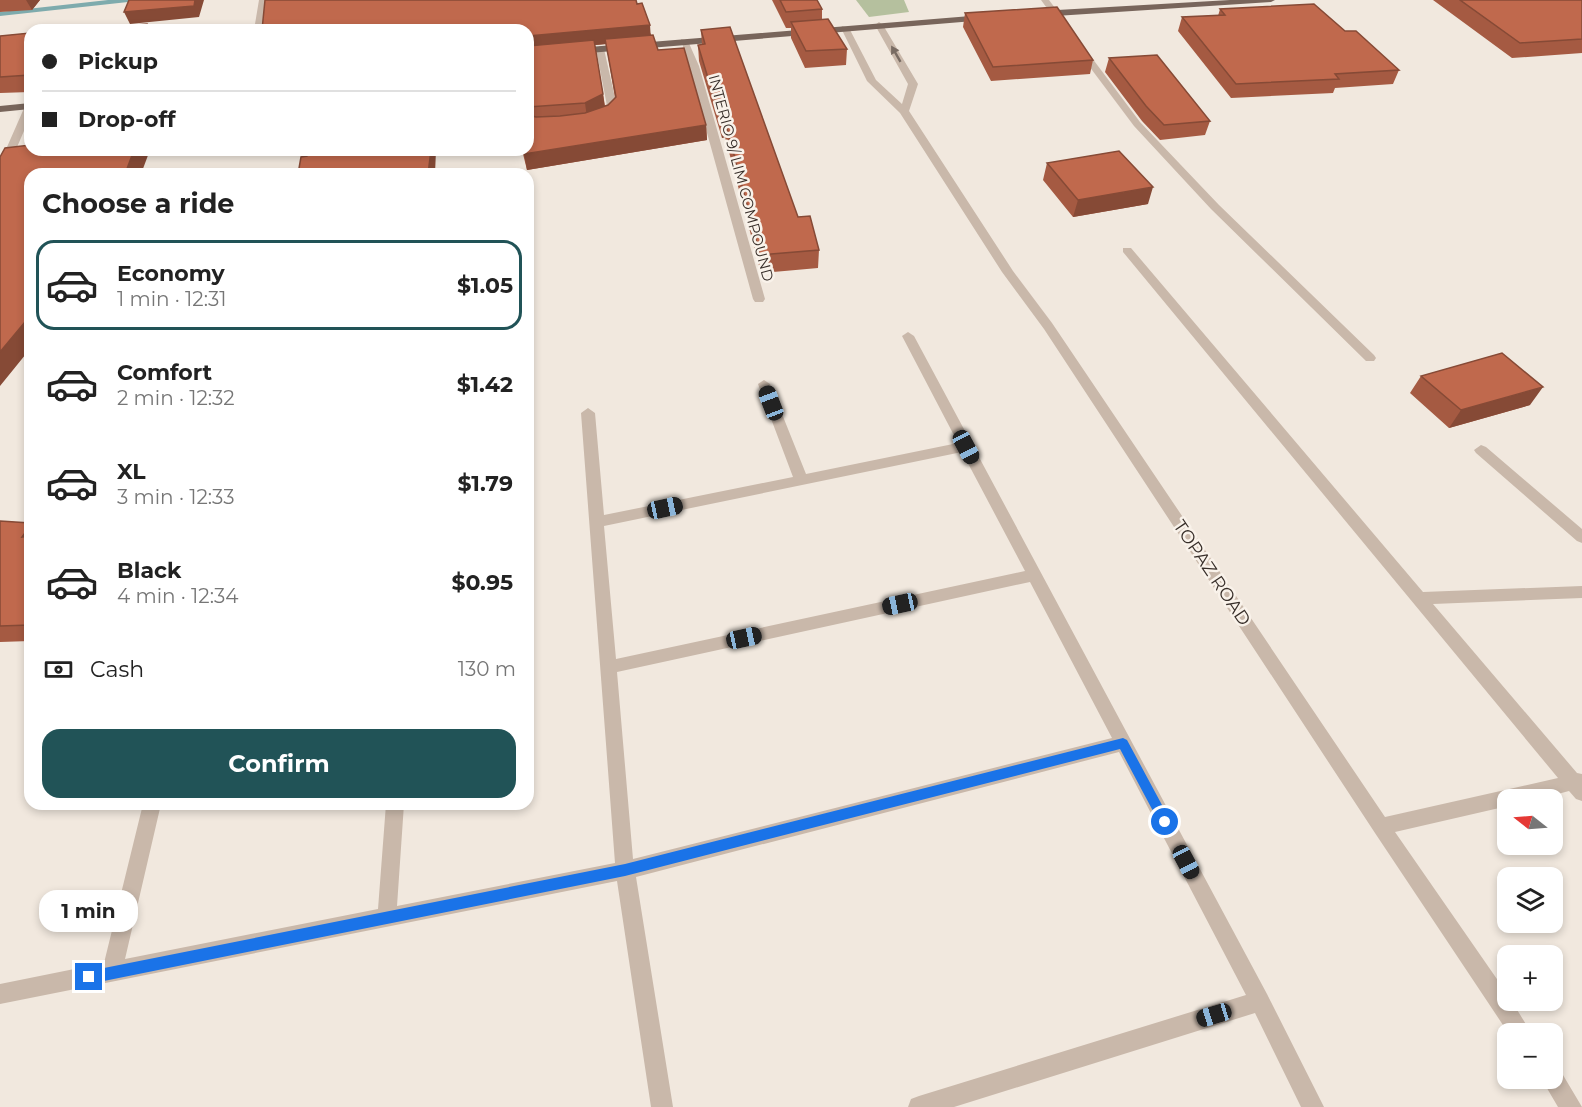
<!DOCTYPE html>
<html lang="en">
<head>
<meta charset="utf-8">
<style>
	body { margin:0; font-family:Montserrat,sans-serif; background:#f2f2f2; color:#222; height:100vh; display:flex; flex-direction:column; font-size:22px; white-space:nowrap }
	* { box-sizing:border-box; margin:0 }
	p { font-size:20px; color:#767676 }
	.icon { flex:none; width:33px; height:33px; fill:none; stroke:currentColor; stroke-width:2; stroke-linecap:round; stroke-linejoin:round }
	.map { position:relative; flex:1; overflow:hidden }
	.panel { position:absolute; left:24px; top:168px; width:510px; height:642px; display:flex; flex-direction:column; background:#fff; border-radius:18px; box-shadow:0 3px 9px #0003 }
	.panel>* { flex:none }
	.hud { position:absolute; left:24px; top:24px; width:510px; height:132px; border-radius:18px; box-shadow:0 3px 9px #0003; display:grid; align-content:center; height:132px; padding:0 18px; background:#fff }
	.needle { width:39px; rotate:287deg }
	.fabs { position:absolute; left:1497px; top:789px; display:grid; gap:12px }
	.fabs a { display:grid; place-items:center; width:66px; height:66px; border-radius:12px; background:#fff; box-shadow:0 3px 9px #0003; font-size:30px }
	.end { position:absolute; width:27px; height:27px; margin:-14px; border:8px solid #1a73e8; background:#fff; box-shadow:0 0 0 3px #fff }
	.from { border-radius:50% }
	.bubble { position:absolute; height:42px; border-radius:18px; background:#fff; box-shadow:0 3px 9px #0003; font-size:20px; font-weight:700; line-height:42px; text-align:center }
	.car { position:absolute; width:18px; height:36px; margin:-18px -9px; border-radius:8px; box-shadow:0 0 4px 2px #0007; background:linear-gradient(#222 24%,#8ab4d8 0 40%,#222 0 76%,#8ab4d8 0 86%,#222 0) }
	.hud b { display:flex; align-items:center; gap:21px; height:57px; font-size:22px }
	.hud b+b { border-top:2px solid #e0e0e0 }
	.hud i { width:15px; height:15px; background:#222 }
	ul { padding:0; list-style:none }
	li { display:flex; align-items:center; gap:18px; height:90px; margin:0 12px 9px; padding:0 6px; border:3px solid transparent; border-radius:18px }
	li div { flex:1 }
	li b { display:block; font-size:22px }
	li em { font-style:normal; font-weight:700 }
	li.on { border-color:#215357 }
	li>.icon { width:54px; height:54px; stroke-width:1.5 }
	h2 { padding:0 18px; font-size:27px; line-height:72px }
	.pay { display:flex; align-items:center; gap:15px; height:66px; padding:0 18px; font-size:22px }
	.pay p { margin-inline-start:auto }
	.action { display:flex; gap:12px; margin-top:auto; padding:12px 18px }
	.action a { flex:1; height:69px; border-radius:18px; background:#215357; color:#fff; font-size:24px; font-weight:700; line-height:69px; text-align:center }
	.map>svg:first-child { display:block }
</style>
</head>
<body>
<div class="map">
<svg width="1582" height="1107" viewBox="0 0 1582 1107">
	<rect width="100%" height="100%" fill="#f1e8de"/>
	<path fill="#b5c09e" d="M856,0H904L909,12L869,17Z"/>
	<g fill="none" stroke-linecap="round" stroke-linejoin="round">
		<path fill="#7eabad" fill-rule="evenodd" d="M108,0H132L128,2L0,16V12Z"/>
		<path fill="#c9b8aa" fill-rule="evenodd" d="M259,0H267L262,30H254Z
			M1041,0H1049L1067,24L1066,26H1060Z
			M879,22L883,25L918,84L909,111L1013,271L1052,323L1385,817L1558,778L1123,252V248H1131L1423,592L1582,586V598L1433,604L1577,773L1582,774V801L1576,799L1569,791L1535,800H1508V806L1395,832L1508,995V1000H1511L1532,1034H1509L1375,833L1044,329L1002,272L900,113L867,81L841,28L842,26L849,28L876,80L902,104L908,84L875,25Z
			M681,39L688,41L699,66L765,299L763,302H755L753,299Z
			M600,46L604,49L618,111L611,120L608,121L603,118L608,111L596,49Z
			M1077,46H1083L1140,122L1219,205L1374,355L1376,358L1374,361H1366L1211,209L1134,126L1077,50Z
			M30,103V117L5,175L0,178V163L25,106Z
			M908,332L914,336L1267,994L1324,1107H1301L1255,1013L954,1107H908L911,1099L919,1096L1246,995L1119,752L636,877L673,1107H651L617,881L0,1004V984L104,963L143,804H161L125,959L378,909L386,804H404L397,906L615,863L581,413L588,408L595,413L604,515L793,477L758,384L764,380L770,384L806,474L958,443L902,336ZM962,452L1025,571L616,659L604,526ZM1030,582L1112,738L633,859L617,672Z
			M1481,445L1486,447L1582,529V543L1577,541L1476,453L1474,450Z
			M1552,1067L1560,1070L1582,1107H1558L1541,1078H1552Z"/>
		<path fill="#78655b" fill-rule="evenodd" d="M1230,0H1275L1271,2L1040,17L1036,14L1040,11Z
			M983,15L987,18L986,20L577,54L573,51L577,48Z
			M30,103V109L0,112V106Z"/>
	</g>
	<path fill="#a55a42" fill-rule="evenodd" d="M0,0H40L32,10L0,12Z
		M772,0H817L822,9V19L847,49L846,65L805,68L791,38V28H786Z
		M1433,0H1582V53L1512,58Z
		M637,4L658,50L706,125L707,140L527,170L522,150H528V30ZM606,44L615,98L608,105L605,106L595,45Z
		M1220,9L1345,31L1399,70L1393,84L1335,88L1333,93L1231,98L1178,31L1182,17L1218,16Z
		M965,13L1093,60L1090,74L991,81L963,27Z
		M701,30L798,217L819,250L818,268L761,273L725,137L722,138L699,61L698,45H702Z
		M30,33V92L0,93V36Z
		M1109,58L1210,121L1205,135L1160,140L1142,121L1105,72Z
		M1047,163L1148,204L1073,217L1043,180Z
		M1421,376L1530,405L1449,428L1410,393Z
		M0,521L30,523V641L0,642Z"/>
	<path fill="#864a36" d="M26,0H40L32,10Z
		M195,0H204L199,17L130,24L124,12Z
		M650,25L651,40L528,51V36Z
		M603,94L605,109L587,118L585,103Z
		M530,106L533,122L528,124V107Z
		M725,120V137L722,138L721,121Z
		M706,125L707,140L527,170L524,154Z
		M134,150H150L141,174H125Z
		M431,150H436L435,174H428Z
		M1153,187L1148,204L1073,217L1078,200Z
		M30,316V349L0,386V352Z
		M1543,387L1530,405L1449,428L1461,410Z
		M30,526V545L22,537Z"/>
	<path fill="#c0694d" stroke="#864a36" stroke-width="1.5" d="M129,0H195L194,6L124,12Z
		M265,0H636L637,4L642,3L650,25L528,36V30H262Z
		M780,0H817L822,9L786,12Z
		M1460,0H1582V39L1520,43Z
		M1314,4L1345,31H1356L1399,70L1335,74L1339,79L1236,84L1182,17L1225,15L1220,9Z
		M1057,7L1093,60L993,67L965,13Z
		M828,19L847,49L806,51L791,22Z
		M147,24L146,30H73Z
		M730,27L798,217L810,216L819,250L760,255L725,120L721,121L698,45L705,44L701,30Z
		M30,33V75L0,77V36Z
		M653,35L658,50L684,48L706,125L524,154L523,150H528V115L536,117L560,116L585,113L608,105L616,97L605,39Z
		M594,40L603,94L585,103L528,107V46Z
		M1157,55L1210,121L1164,125L1146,106L1109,58Z
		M30,145V150H134L125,174H30V316L0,352V157L5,148Z
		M308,150H431L428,174H298L301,157L307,156Z
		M1119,151L1153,187L1078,200L1047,163Z
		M1502,353L1543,387L1461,410L1421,376Z
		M0,521L30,523V526L22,537L30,536V625L0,626Z"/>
	<defs><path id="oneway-solid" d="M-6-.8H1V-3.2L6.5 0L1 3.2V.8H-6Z" transform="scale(1.5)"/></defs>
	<use fill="#796c63" href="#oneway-solid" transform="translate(896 54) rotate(-120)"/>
	<path fill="#1a73e8" d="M1123,738L1127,740L1169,818V826H1161L1120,749L625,876L89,984L85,982L83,977L85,973L89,971L625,864Z"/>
	<g text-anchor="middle" stroke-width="5" stroke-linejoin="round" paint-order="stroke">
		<g font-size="15" fill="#372e29" stroke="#f9f2ea">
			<text transform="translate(741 178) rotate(75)" y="5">INTERIO 9/ LIM COMPOUND</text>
		</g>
		<g font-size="18" fill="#372e29" stroke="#f9f2ea">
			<text transform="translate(1212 573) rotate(56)" y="6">TOPAZ ROAD</text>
		</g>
	</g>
</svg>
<div class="fabs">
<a><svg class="needle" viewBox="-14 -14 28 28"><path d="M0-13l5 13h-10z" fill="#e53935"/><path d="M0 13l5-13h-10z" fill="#767676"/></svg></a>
<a><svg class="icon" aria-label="layers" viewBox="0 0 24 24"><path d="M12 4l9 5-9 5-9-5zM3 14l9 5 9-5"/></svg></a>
<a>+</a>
<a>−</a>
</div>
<i class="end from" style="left:1165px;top:822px"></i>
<i class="end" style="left:89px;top:977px"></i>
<div class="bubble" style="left:39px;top:890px;width:99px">1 min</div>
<i class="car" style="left:771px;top:403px;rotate:339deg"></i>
<i class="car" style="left:966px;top:447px;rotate:152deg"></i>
<i class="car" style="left:665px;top:508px;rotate:78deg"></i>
<i class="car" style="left:900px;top:604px;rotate:258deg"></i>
<i class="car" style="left:744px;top:638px;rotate:78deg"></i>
<i class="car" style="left:1186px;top:862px;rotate:152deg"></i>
<i class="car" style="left:1214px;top:1015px;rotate:253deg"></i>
<div class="hud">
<b><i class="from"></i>Pickup</b>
<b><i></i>Drop-off</b>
</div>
<section class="panel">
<h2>Choose a ride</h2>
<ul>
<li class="on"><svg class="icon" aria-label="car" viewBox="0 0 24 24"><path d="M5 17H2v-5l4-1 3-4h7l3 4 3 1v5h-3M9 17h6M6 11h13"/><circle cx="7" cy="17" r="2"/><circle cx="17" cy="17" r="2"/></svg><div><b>Economy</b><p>1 min · 12:31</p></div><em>$1.05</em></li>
<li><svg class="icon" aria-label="car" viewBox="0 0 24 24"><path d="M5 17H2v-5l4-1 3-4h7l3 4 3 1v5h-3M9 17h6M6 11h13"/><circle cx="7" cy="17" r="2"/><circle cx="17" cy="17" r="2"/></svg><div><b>Comfort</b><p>2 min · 12:32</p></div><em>$1.42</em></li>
<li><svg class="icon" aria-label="car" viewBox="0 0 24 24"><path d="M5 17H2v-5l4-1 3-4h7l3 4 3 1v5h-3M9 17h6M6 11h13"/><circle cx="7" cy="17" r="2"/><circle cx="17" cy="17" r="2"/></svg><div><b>XL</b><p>3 min · 12:33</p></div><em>$1.79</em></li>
<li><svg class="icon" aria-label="car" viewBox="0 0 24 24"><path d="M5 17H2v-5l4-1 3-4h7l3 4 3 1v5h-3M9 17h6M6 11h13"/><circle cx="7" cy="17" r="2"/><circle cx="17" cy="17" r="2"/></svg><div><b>Black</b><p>4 min · 12:34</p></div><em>$0.95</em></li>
</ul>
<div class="pay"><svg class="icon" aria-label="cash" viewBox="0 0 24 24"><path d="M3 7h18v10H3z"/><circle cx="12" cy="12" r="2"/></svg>Cash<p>130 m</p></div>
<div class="action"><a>Confirm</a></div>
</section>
</div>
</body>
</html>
